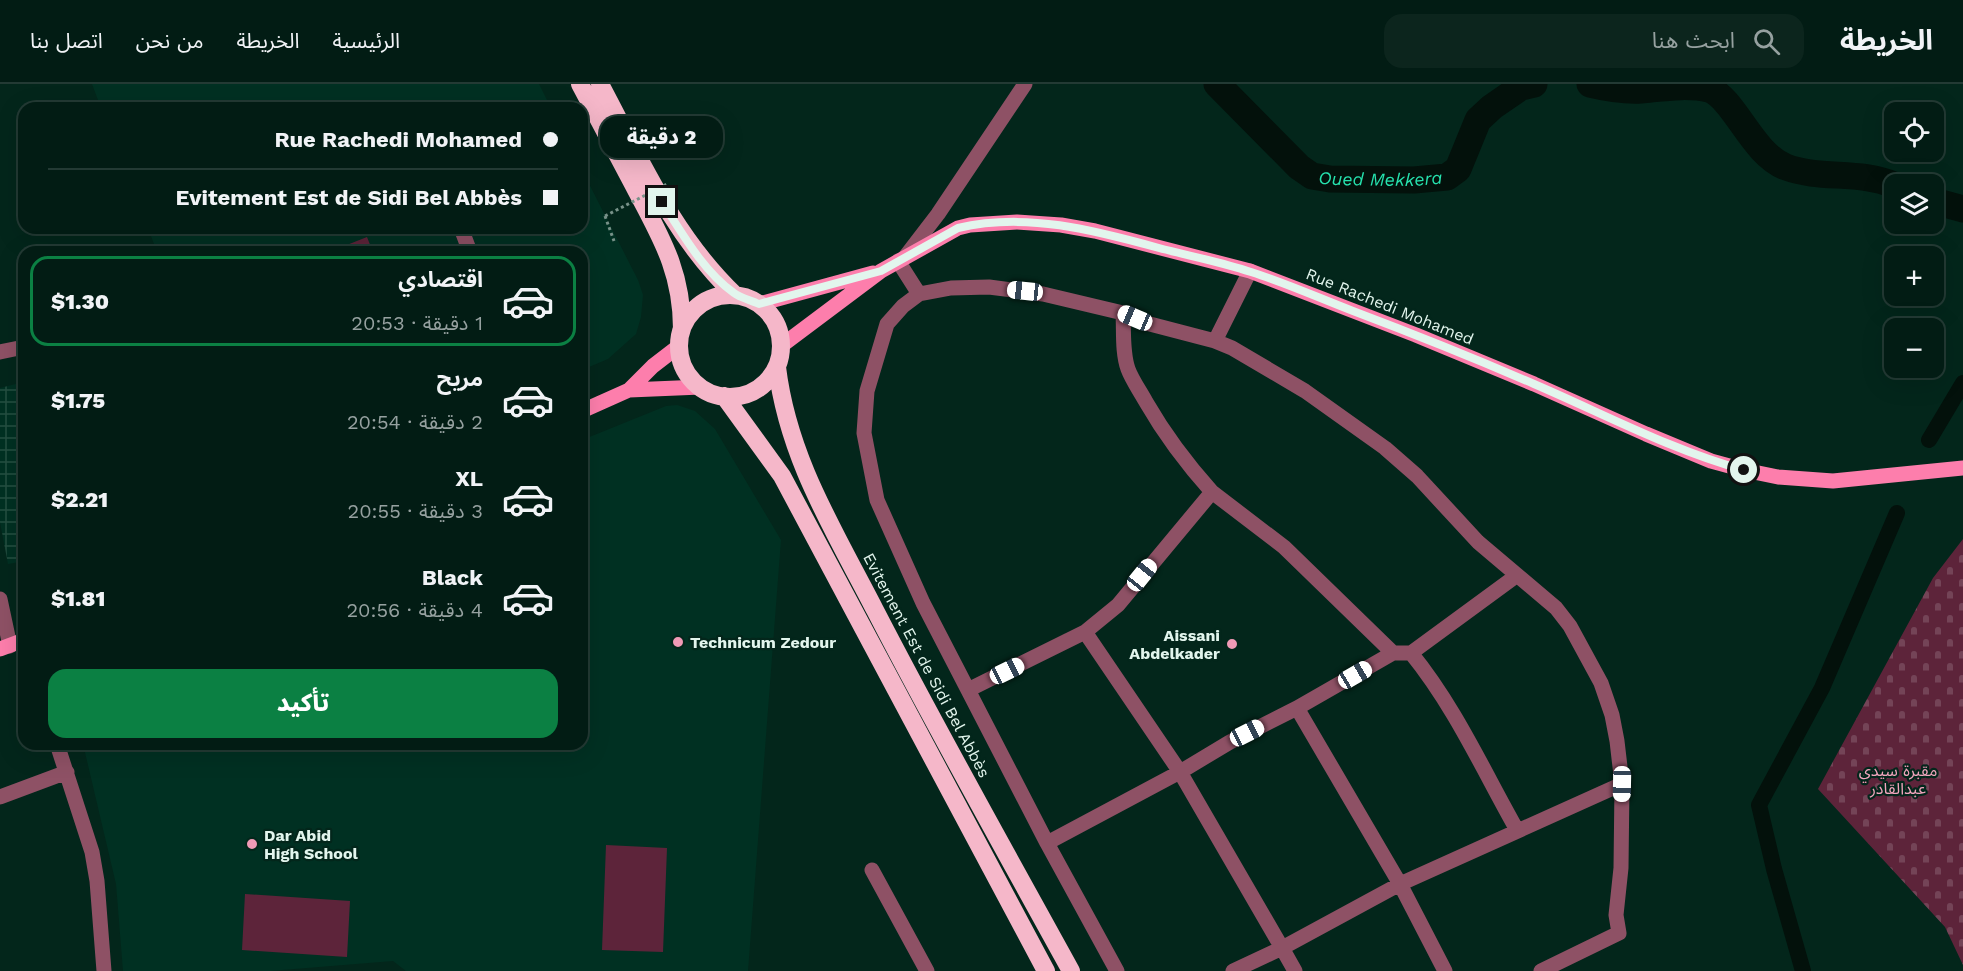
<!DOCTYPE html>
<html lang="ar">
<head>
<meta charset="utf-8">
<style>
	body { margin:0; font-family:"Work Sans","Noto Sans Arabic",sans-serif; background:#0c251d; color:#f1f3f6; direction:rtl; height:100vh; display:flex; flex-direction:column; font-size:22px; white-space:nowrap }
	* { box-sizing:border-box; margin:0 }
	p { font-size:20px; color:#96a1a0 }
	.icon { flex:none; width:33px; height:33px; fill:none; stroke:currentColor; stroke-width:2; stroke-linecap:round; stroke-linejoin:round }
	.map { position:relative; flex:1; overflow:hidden; direction:ltr }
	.panel { position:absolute; left:18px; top:162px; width:570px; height:504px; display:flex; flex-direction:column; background:#021c14; border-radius:18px; box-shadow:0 6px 24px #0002,0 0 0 2px #233a34; direction:rtl }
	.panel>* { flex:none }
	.hud { position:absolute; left:18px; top:18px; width:570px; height:132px; border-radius:18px; box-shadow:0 6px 24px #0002,0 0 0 2px #233a34; direction:rtl; display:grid; align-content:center; height:132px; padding:0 30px; background:#021c14 }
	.buttons { position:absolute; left:1884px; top:18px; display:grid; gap:12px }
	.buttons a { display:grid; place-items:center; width:60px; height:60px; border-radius:12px; background:#021c14; box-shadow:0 6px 24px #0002,0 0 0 2px #233a34; font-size:30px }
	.end { position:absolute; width:27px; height:27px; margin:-14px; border:8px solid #e2f5ed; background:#111; box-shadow:0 0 0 3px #111 }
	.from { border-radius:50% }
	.bubble { position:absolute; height:42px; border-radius:18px; background:#021c14; box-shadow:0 6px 24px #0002,0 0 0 2px #233a34; font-size:20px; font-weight:800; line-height:42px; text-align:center; direction:rtl }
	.car { position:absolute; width:18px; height:36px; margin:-18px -9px; border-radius:8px; box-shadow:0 0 4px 2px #0007; background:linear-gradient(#fff 24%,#345 0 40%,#fff 0 76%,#345 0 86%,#fff 0) }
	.hud b { display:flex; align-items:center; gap:21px; height:57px; font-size:22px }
	.hud b+b { border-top:2px solid #233a34 }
	.hud i { width:15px; height:15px; background:#f1f3f6 }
	ul { padding:10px 0 0; list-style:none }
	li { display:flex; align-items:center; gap:18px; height:90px; margin:0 12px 9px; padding:0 18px; border:3px solid transparent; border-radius:18px }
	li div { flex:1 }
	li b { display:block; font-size:22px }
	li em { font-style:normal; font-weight:800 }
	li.current { border-color:#0b8043 }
	li>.icon { width:54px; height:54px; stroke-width:1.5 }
	.action { display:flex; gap:12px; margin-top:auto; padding:12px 30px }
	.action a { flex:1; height:69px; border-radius:18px; background:#0b8043; color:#fff; font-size:24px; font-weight:800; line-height:69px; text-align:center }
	header { display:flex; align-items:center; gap:36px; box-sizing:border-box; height:84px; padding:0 30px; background:#021c14; border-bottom:2px solid #233a34 }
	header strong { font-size:28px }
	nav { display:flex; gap:33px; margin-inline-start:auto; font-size:21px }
	.search { width:420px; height:54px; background:#0c251d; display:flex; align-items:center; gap:15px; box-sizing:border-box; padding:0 21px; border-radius:18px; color:#96a1a0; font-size:22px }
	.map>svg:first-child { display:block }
</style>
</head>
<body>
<header>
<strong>الخريطة</strong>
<div class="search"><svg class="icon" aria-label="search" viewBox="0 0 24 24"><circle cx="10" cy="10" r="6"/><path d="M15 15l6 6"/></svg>ابحث هنا</div>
<nav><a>الرئيسية</a><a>الخريطة</a><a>من نحن</a><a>اتصل بنا</a></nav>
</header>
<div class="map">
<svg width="1963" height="887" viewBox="0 0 1963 887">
	<defs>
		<pattern id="industrial-grid" width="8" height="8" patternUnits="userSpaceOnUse" patternTransform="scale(1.5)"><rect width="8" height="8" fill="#003022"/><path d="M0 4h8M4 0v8" fill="none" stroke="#254f42"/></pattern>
		<pattern id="cemetery-stones" width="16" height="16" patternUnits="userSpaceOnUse" patternTransform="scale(1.5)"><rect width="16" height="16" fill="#5d243a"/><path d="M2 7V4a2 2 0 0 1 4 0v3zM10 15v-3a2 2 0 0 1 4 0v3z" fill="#744457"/></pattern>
	</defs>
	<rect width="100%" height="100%" fill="#03261b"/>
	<path fill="#003022" d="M92,0H539L551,24H101Z
		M582,86L638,196L643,211L641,233L636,250L608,275L582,286V168H157L148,144H582Z
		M677,321L695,327L715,345L781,456L748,887H406L393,877L270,887H123L116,800L83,660H582V356L666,322Z"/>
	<path fill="url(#industrial-grid)" d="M24,298V477L8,480L0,438V304Z"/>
	<path fill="url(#cemetery-stones)" d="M1963,455V881L1945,843L1818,705L1933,494Z"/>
	<path fill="#5d243a" d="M367,153L373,168H329Z
		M606,761L667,764L663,868L602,866Z
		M245,810L350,817L347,873L242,866Z"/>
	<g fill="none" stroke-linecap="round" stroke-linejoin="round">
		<path stroke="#03110b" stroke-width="16" d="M1929,356L1963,299
			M1803,887L1774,785L1759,721L1822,604L1897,429"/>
		<g stroke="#03110b" stroke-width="27">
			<path id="s1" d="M1217,0L1299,83L1312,92L1330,95L1414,96L1447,93L1458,85L1478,36L1492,23L1521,3L1534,0"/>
			<path d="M1590,0C1607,4 1623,7 1641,6C1663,4 1687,0 1709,5C1735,15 1752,70 1786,83C1820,96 1860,86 1894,101"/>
			<path d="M1934,117L1963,125"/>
		</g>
		<path stroke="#789289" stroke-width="3" stroke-dasharray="3 3" stroke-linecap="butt" d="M605,132L614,157"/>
		<path stroke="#8e5165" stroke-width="15" d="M399,24H405
			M461,144L470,168
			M905,173L938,130L1025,0
			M898,177L919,210
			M1123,229C1124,247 1122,268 1128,285C1132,296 1140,307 1146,318C1165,351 1186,379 1212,408L1118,521L1085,548L1180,688L1282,864L1233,887
			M1215,257L1250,187
			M0,268L24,263
			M1212,408L1284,463L1393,569
			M0,515L10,562
			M1411,569C1455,623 1483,686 1517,746
			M968,606L1085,548
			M57,660L92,768L97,797L104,887
			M0,713L67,688
			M1047,759L1180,688L1230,658L1297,624
			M872,786L927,887
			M1117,887L1047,759L968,606L923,519L877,416L864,349L867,307L887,240L903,222L919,210L951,204L989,203L1043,210L1123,229L1146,239L1215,257L1232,264L1305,307L1385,364L1417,392L1478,458L1556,524L1570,542L1601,599L1612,631L1617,657L1622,700L1621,784L1616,831L1619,849L1541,887
			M1295,887L1282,864L1400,800L1622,700
			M1445,887L1400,800L1297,624L1393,569H1411L1516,492"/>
		<path stroke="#fd7eac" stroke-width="15" d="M759,220L873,189
			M781,262L881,187L958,144L970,141L1017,138L1061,141L1095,147L1250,187L1416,251L1534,300L1646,350L1711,377L1744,386L1778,393L1833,397L1963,384
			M629,306L701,303
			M582,327L629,306L653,282L679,262
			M0,565L24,556"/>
		<path stroke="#f5b7c9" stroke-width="18" d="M580,0C598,34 616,68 634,102C660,152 682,186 682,245
			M600,0C640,75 673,152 735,211
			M679 262a51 51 0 1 1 102 0a51 51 0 1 1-102 0Z
			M777,283C788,374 834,446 875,526C938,648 1005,767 1071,887
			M724,312L782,392L1046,887"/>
		<path stroke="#789289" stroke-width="3" stroke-dasharray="3 3" stroke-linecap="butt" d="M605,132L669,99"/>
	</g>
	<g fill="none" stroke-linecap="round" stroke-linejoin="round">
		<path stroke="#e2f5ed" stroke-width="8" d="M662,118C682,149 703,187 734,209C740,214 751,216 759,220L881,187L958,144C1026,128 1094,146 1159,164C1190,172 1221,178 1251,188C1286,199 1319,214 1353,227C1414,250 1474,274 1534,300C1604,330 1671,366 1744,386"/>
	</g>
	<g fill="#f09ab6" stroke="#03261b" stroke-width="2">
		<circle cx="678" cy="558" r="6"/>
		<circle cx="1232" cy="560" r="6"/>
		<circle cx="252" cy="760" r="6"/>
	</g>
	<g text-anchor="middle" stroke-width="4.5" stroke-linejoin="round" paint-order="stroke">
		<g font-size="16" fill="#e2f5ed" stroke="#03261b">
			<text transform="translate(1390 222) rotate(22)" y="6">Rue Rachedi Mohamed</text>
			<text transform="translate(927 581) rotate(62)" y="6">Evitement Est de Sidi Bel Abbès</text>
		</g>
		<g font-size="16" font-weight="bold" fill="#e2f5ed" stroke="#03261b" text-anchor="start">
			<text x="1220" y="557" text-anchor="end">Aissani<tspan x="1220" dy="18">Abdelkader</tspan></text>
			<text x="690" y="564">Technicum Zedour</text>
			<text x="264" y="757">Dar Abid<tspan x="264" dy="18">High School</tspan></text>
		</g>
		<g font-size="16" fill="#f2a5bd" stroke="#03261b">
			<text x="1898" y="692">مقبرة سيدي<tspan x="1898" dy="18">عبدالقادر</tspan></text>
		</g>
		<g font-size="18" font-style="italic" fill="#26e2ae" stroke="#03261b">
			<text dy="6" stroke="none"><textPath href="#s1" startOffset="201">Oued Mekkera</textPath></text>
		</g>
	</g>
</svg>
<div class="buttons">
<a><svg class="icon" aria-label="locate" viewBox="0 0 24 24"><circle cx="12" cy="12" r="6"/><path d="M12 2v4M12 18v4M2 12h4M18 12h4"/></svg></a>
<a><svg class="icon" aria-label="layers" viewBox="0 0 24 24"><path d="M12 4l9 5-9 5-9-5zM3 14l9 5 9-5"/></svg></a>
<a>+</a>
<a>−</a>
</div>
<i class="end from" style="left:1744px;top:386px"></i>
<i class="end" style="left:662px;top:118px"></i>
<div class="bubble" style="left:600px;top:32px;width:123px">2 دقيقة</div>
<i class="car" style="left:1025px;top:207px;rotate:276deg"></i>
<i class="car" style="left:1135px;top:234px;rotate:293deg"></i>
<i class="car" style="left:1142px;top:491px;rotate:39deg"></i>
<i class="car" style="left:1007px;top:587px;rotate:64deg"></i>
<i class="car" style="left:1355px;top:591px;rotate:60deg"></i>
<i class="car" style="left:1247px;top:649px;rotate:63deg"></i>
<i class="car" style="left:1622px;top:700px;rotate:181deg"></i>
<div class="hud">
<b><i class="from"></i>Rue Rachedi Mohamed</b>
<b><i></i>Evitement Est de Sidi Bel Abbès</b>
</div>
<section class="panel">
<ul>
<li class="current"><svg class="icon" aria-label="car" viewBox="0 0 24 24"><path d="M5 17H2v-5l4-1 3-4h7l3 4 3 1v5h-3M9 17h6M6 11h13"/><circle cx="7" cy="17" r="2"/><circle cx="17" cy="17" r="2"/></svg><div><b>اقتصادي</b><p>1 دقيقة · 20:53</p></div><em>$1.30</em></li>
<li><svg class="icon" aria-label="car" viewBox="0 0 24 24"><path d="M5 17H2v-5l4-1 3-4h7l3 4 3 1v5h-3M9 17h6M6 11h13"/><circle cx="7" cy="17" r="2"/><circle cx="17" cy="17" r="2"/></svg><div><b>مريح</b><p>2 دقيقة · 20:54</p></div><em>$1.75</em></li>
<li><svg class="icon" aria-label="car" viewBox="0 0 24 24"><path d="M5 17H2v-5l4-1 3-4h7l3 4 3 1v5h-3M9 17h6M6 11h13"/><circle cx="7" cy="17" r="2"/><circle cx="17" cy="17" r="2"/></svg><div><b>XL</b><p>3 دقيقة · 20:55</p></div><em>$2.21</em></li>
<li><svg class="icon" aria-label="car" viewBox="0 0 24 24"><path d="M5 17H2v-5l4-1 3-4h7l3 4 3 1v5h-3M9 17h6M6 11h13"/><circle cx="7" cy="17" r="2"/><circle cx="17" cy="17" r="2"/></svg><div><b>Black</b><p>4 دقيقة · 20:56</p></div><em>$1.81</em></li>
</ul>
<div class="action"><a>تأكيد</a></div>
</section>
</div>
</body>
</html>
